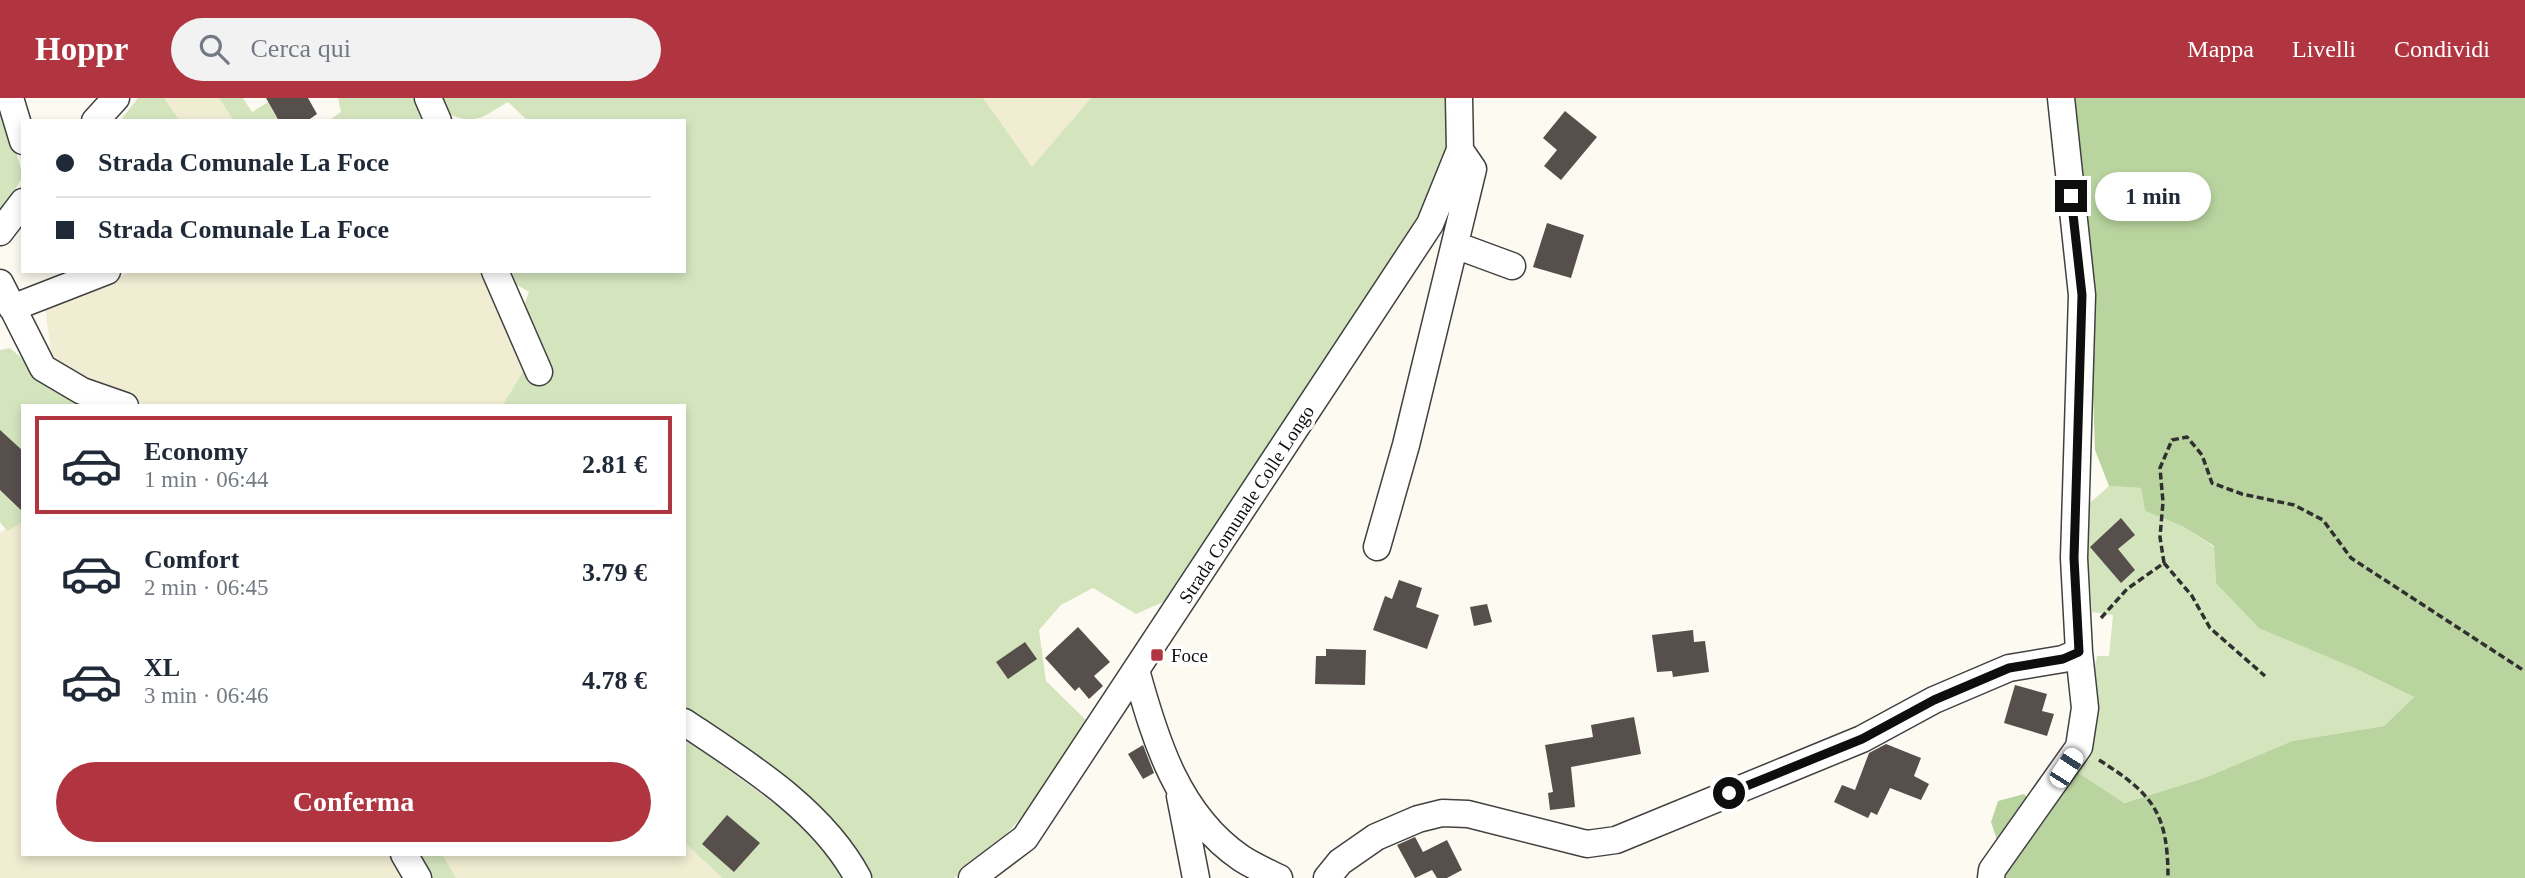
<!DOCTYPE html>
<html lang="it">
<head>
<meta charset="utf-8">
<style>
	body { margin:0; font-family:"Times New Roman",serif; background:#f2f2f3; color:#1f2937; height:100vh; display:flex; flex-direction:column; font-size:26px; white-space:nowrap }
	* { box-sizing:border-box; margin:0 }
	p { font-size:23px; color:#747a83 }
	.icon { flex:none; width:38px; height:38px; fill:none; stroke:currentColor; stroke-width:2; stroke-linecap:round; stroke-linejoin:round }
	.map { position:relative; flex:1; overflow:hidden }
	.side { position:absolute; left:21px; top:306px; width:665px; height:452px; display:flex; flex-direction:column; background:#fff; border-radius:0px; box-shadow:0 4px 10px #0003 }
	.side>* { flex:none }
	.top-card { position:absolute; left:21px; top:21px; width:665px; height:154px; border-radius:0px; box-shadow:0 4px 10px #0003; display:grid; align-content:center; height:154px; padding:0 35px; background:#fff }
	.end { position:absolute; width:32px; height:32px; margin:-16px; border:9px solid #0e0e0e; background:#fff; box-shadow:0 0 0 4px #fff }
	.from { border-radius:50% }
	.bubble { position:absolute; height:49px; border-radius:24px; background:#fff; box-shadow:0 4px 10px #0003; font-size:23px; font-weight:600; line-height:49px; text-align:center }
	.car { position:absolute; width:21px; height:42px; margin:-21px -10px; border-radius:9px; box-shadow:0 0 5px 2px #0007; background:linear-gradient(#fff 24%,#345 0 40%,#fff 0 76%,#345 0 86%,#fff 0) }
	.top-card b { display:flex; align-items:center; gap:24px; height:66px; font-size:26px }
	.top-card b+b { border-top:2px solid #e0e1e3 }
	.top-card i { width:18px; height:18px; background:#1f2937 }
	ul { padding:12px 0 0; list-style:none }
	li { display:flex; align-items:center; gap:21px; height:98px; margin:0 14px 10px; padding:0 21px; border:4px solid transparent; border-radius:0px }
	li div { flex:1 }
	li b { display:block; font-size:26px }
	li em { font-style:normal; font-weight:600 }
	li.selected { border-color:#b03540 }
	li>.icon { width:63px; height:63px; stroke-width:1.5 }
	.action { display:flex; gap:14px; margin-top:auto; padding:14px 35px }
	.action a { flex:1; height:80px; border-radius:42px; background:#b03540; color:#fff; font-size:28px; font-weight:600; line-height:80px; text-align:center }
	header { display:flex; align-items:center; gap:42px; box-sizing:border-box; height:98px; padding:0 35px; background:#b03540; color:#fff }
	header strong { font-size:33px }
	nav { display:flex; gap:38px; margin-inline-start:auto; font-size:24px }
	.search { width:490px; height:63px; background:#f2f2f3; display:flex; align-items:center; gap:18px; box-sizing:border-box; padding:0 24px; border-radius:38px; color:#747a83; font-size:26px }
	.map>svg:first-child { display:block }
</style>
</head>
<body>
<header>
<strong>Hoppr</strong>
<div class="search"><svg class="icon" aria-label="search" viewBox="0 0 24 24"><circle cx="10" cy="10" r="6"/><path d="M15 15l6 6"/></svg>Cerca qui</div>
<nav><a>Mappa</a><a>Livelli</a><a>Condividi</a></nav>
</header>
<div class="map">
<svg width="2525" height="780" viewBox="0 0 2525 780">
	<rect width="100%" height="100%" fill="#fdfaf1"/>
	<path fill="#f1edd3" d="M164,0H219L234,23H180Z
		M983,0H1091L1032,70Z
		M133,173H486L527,267L502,308H149L112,296L61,272L51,253L45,209Z
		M23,424V756H397L412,780H0V434Z
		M684,744L722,780H456L442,756H684Z"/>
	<path fill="#d4e5be" d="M0,0L23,78L0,117Z
		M138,0H164L180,23H120Z
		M219,0H243L252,14L268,4L279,23H234Z
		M338,0H423L433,23H328L341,14Z
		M442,0H983L1032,69L1091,0H1451L1452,8L1445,65L1424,119L1170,501L1136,516L1093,490L1061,507L1039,532L1046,583L1088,624L1025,715L993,751L954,780H872L846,743L712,630L684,611V308H502L527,267L521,215L529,194L512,184L506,173H684V23H528L508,4C483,18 476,29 447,15Z
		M10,250L57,290L98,308H23V424L7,433L0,424V252Z
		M2109,388L2141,390L2145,413L2182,428L2214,449L2216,485L2352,569L2414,599L2384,628L2292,643L2207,679L2123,705L2074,672L2097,558H2109L2113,517L2092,514L2084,410Z
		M684,639L806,729L845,780H722L684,744Z
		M413,756H442L456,780H427Z"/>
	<path fill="#b9d49f" d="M2070,0H2525V780H2001L2005,766L1991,724L1998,703L2024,696L2040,714L2074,672L2124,705L2207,679L2292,643L2384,628L2414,599L2352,569L2259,530L2216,485L2214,448L2182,428L2145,413L2141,390L2109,388L2095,352L2090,198Z"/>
	<path fill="#564f4c" d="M266,0H308L317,16L307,23H279Z
		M1565,13L1597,39L1561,82L1544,68L1557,52L1543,40Z
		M1547,125L1584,137L1571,180L1533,169Z
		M0,332L23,353V414L0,392Z
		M2121,420L2135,437L2118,451L2135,472L2121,485L2090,449Z
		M1399,482L1422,490L1416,509L1439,517L1427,551L1373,532L1385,498L1392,501Z
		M1487,506L1492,524L1474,528L1470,509Z
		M1078,529L1110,564L1094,578L1103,588L1089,601L1079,589L1075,593L1045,560Z
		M1693,532L1694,544L1705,543L1709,574L1673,579L1672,573L1657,574L1652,537Z
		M1025,544L1037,561L1008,581L996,564Z
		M1326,551L1366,552L1365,587L1315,586L1316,558H1326Z
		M2015,587L2047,596L2042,613L2054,616L2047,638L2004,625Z
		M1634,619L1641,656L1571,669L1575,709L1550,712L1548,695L1553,694L1545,647L1593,639L1591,627Z
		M1886,646L1921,660L1914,678L1929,686L1921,702L1890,690L1877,717L1871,714L1868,720L1834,704L1842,687L1855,692L1869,655Z
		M1143,647L1154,675L1143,681L1128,656Z
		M727,717L760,745L734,774L702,746Z
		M1415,739L1423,754L1447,742L1462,772L1447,780H1437L1432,772L1415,780L1397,747Z"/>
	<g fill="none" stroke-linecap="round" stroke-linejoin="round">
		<defs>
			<path id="minor" d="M10,0L23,43
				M428,0L438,23
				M95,23L116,0
				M0,134L23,104
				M1455,147L1512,168
				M495,173L539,274
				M0,185L43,270L82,293L125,308
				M12,210L107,173
				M1377,449L1406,347L1473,71L1460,52
				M1136,572C1155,642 1178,717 1241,760C1253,768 1267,774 1279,780
				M684,624C747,666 822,712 858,780
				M1180,698L1196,780
				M404,756L418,780
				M972,780L1025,740L1430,126L1460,52L1459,0
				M1327,780L1340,764L1376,739L1418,721L1442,715L1468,716L1587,746L1616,742L1862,641L1934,602L2009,570L2063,561L2079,554L2074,460L2082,197L2061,0
				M1991,780L1992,772L2079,649L2085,610L2079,554"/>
		</defs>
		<use href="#minor" stroke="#414141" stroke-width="29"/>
		<path stroke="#303030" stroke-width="3.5" stroke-dasharray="7 3.5" stroke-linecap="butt" d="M2164,465L2160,439L2163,404L2160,370L2172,342L2187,339L2202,357L2212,385L2242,396L2294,407L2323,422L2351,460L2523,572
			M2101,520L2127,491L2164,465L2192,498L2210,530L2265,578
			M2099,662C2153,696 2168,715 2168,780"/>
		<use href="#minor" stroke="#fff" stroke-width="26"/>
	</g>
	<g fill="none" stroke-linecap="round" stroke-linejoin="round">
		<path stroke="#0e0e0e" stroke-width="9" d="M1729,695L1862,641L1934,602L2009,570L2063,561L2079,554L2074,460L2082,197L2071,98"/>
	</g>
	<rect fill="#b03540" stroke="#fff" stroke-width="2.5" x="1150" y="550" width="14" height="14" rx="3.5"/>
	<g text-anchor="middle" stroke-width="7" stroke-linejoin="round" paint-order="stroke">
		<g font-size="19" fill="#0e0e0e" stroke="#fff">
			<text transform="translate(1246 406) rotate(-57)" y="7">Strada Comunale Colle Longo</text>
		</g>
		<g font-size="19" fill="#0e0e0e" stroke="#fff" text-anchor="start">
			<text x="1171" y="564">Foce</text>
		</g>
	</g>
</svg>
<i class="end from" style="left:1729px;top:695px"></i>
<i class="end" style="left:2071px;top:98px"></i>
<div class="bubble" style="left:2095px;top:74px;width:116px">1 min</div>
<i class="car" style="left:2066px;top:670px;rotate:33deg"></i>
<div class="top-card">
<b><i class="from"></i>Strada Comunale La Foce</b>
<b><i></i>Strada Comunale La Foce</b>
</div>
<section class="side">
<ul>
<li class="selected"><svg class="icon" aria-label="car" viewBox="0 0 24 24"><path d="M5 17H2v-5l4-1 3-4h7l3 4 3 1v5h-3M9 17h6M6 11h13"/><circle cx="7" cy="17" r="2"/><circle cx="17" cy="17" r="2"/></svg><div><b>Economy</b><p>1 min · 06:44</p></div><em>2.81 €</em></li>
<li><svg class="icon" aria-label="car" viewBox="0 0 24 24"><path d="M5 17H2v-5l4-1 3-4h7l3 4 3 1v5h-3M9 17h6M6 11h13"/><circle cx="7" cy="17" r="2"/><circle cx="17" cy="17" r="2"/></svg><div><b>Comfort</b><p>2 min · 06:45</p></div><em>3.79 €</em></li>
<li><svg class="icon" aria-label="car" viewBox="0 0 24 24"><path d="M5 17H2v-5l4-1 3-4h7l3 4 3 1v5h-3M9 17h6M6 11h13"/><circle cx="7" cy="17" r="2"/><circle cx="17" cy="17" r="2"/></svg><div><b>XL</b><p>3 min · 06:46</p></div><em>4.78 €</em></li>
</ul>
<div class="action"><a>Conferma</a></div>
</section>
</div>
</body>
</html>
